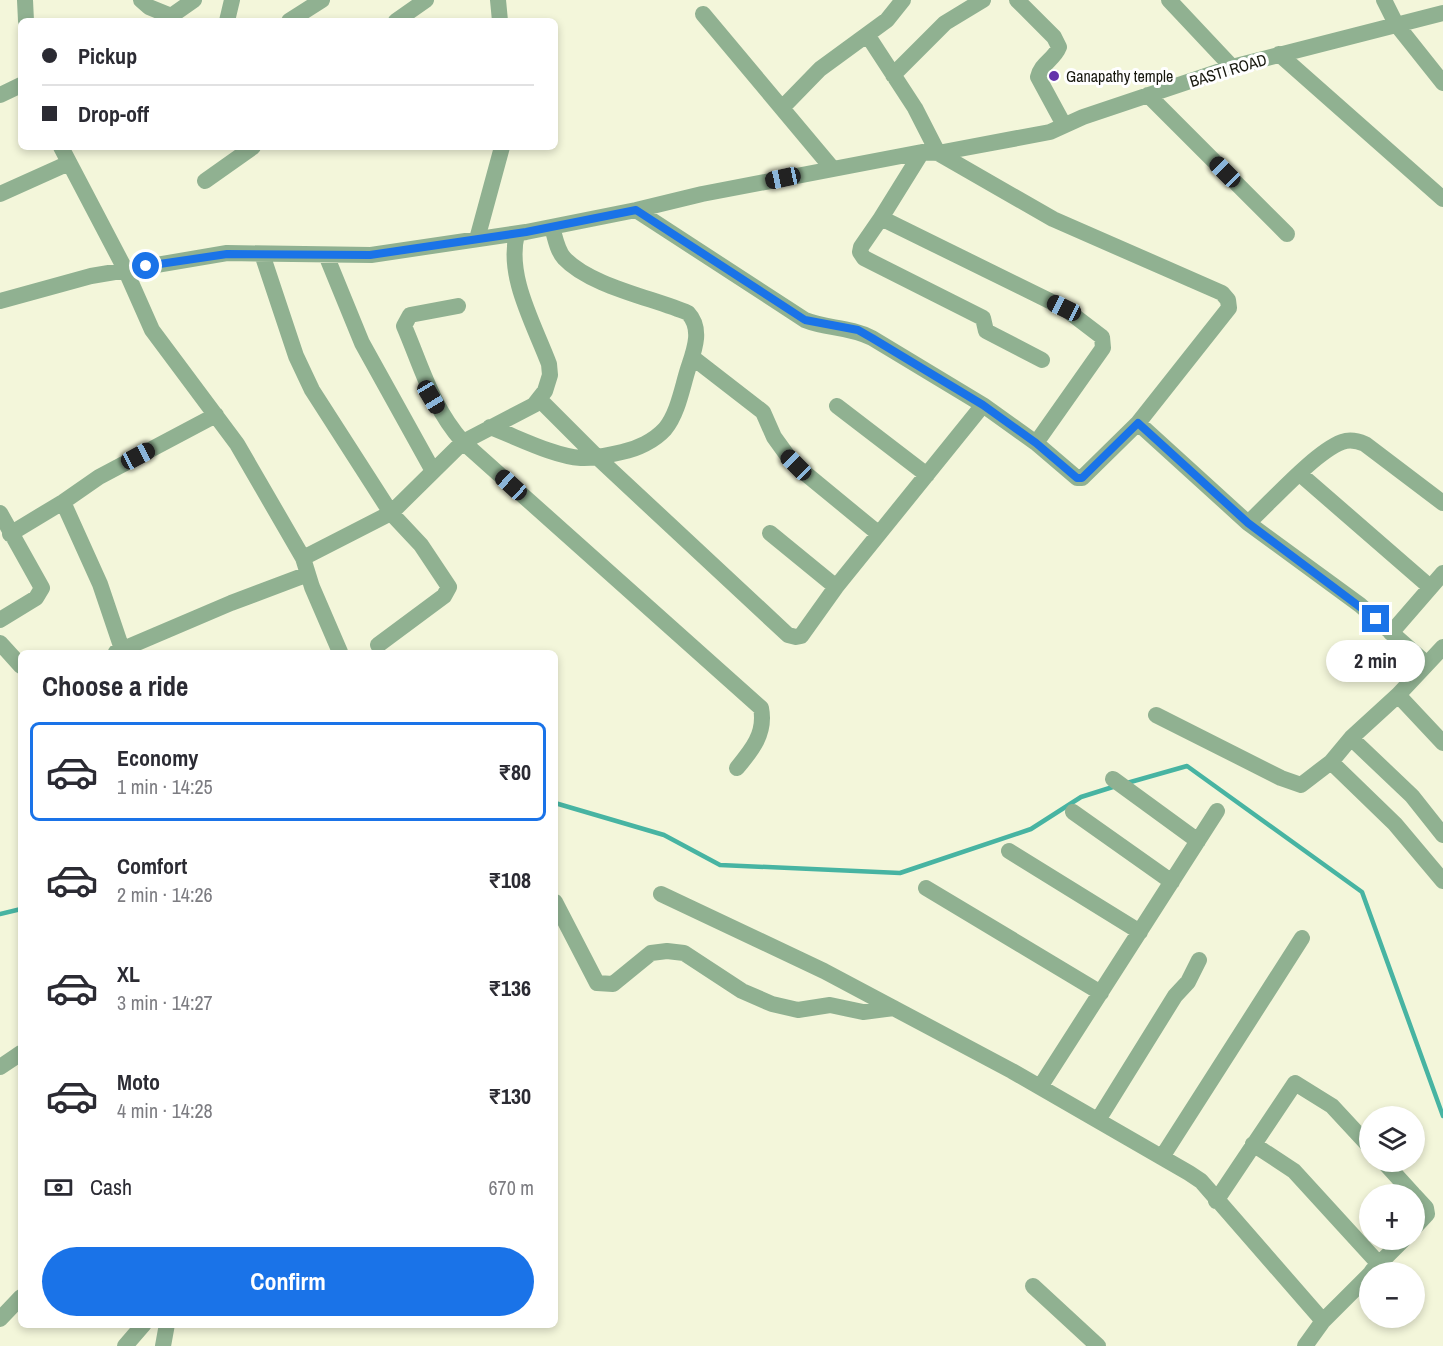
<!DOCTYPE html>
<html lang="en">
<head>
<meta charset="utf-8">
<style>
	body { margin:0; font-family:"Archivo Narrow",sans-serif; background:#f7f7f7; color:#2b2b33; height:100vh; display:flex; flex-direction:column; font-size:22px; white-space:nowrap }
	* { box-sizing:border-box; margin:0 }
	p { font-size:20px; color:#7c7c81 }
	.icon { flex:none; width:33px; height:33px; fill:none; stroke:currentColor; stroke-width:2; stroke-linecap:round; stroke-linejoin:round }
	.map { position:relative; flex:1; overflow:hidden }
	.panel { position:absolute; left:18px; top:650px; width:540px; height:678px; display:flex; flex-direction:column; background:#fff; border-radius:9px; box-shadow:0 3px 9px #0003 }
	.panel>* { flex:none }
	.banner { position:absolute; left:18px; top:18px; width:540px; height:132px; border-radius:9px; box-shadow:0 3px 9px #0003; display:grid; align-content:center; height:132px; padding:0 24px; background:#fff }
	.buttons { position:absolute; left:1359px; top:1106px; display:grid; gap:12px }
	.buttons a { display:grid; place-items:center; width:66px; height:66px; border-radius:50%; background:#fff; box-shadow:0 3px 9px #0003; font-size:30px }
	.end { position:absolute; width:27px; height:27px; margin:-14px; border:8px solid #1a73e8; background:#fff; box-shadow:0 0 0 3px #fff }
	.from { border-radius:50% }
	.bubble { position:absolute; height:42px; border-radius:21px; background:#fff; box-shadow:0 3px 9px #0003; font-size:20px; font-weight:700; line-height:42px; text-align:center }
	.car { position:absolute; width:18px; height:36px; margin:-18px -9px; border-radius:8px; box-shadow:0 0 4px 2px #0007; background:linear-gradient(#222 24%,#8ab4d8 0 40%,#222 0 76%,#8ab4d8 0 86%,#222 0) }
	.banner b { display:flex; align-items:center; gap:21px; height:57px; font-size:22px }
	.banner b+b { border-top:2px solid #e1e1e2 }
	.banner i { width:15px; height:15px; background:#2b2b33 }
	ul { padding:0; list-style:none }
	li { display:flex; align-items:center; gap:18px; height:99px; margin:0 12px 9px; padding:0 12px; border:3px solid transparent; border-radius:9px }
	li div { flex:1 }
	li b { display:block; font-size:22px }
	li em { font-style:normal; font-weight:700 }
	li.active { border-color:#1a73e8 }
	li>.icon { width:54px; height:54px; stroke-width:1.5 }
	h2 { padding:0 24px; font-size:27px; line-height:72px }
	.pay { display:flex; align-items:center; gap:15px; height:66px; padding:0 24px; font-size:22px }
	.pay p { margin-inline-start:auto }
	.primary-button { display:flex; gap:12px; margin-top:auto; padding:12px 24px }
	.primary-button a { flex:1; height:69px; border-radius:36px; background:#1a73e8; color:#fff; font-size:24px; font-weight:700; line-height:69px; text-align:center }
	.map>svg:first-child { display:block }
</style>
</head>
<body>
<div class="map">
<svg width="1443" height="1346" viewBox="0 0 1443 1346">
	<rect width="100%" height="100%" fill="#f3f6da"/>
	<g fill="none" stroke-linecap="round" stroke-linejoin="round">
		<path stroke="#47b4a2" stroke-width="4.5" d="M1127,783L1187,766L1362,892L1443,1116
			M555,803L664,835L720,865L900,873L1031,829L1081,797L1116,786
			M0,914L21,909"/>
		<path stroke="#90b191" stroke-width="16" d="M25,0L26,21
			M141,0L149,7L171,16
			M498,0L500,21
			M1017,0L1054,37L1059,47C1054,60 1041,63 1038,77L1064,125
			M1169,0L1232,67
			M1384,0L1396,24L1443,83
			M703,14L832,168
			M164,21L194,0
			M227,21L232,0
			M289,21L322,0
			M396,21L426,0
			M868,36L915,108L938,153L1053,219L1222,293L1228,300L1229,308L1138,423L1248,523L1360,605L1427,664
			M1279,54L1443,199
			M893,75L945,23L983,0
			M0,95L21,85
			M1148,95L1287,234
			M782,108L820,69L887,20L903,0
			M61,147L125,269L152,330L237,444L303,558L312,587L340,652
			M922,152L881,218L1064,308L1102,337L1103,348L1036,443
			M205,181L253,147
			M0,194L69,163
			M636,210L805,320C827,329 849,326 872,338L983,405L1036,443L1077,478H1082L1138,423
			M881,218L861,247L860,252L864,258L983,318L986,331L1042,360
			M477,239L502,147
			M262,254L296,356L312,390L391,513L421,545L449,587L444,596L378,645
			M326,255L362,343L433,471
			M0,301L91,276L227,253L371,255L526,232L636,210L702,194L922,152L938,153L1050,132L1083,117L1232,67L1443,13
			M458,306L410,315L404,326C422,368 432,407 463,442L761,708C766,733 752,750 737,768
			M692,357L763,412L774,437L787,455L806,474L879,534
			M539,399L598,458L788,635L796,637L801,636L836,587L983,405
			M837,406L927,475
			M490,427C517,437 553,456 581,458C595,459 608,455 622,452C637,449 654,441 665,429C678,413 682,388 688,369C694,351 703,329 688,313C653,298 590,286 564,258C557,250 555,237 552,227
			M1300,474L1430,587
			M63,502L100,584L123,652
			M0,513L42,588L36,598L0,620
			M1248,523C1271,502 1315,452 1342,442C1350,439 1358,441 1365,444L1443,503
			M770,533L836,587
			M10,534L63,502L99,477L216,415
			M303,558L391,513L463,442L534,405L545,391L550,375L549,364C534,324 506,276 517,234
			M1391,633L1443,573
			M0,643L21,666
			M116,652L231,603L308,574
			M1398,695L1443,647
			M1156,715L1281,778L1301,785L1331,762L1395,824L1443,881
			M1351,738L1398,695L1443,743
			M1331,762L1351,738L1412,796L1443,835
			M1113,779L1198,841
			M1073,812L1172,882
			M1009,851L1140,932
			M926,888L1101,993
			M661,894L824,971L1012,1071L1189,1173L1201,1181L1323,1321
			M555,902L597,983L613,984L651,953L667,951L684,953L742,991L772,1004L798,1010L830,1005L863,1012L894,1008
			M0,1067L21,1053
			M1040,1087L1217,811
			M1098,1120L1175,996L1188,982L1199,960
			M1253,1144L1294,1171L1379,1264
			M1162,1157L1302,938
			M1383,1161L1413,1194
			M1414,1195L1426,1208L1427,1214L1414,1228
			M1216,1201L1295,1083L1332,1106L1370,1147
			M1372,1271L1404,1239
			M1033,1286L1098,1346
			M0,1319L21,1297
			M125,1346L144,1324
			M163,1346L167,1324
			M1305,1346L1323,1321L1370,1274"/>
	</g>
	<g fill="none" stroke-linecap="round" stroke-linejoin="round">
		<path stroke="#1a73e8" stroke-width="8" d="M146,266L227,254L370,255L526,232L636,210L805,320L858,330L872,338L983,405L1036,443L1077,478H1082L1138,423L1248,523L1376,619"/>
	</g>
	<circle fill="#6333ab" stroke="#fff" stroke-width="2" cx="1054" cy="76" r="6"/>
	<g text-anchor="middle" stroke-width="6" stroke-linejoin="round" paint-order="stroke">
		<g font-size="16" fill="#17180e" stroke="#fff">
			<text transform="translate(1228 70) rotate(-17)" y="6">BASTI ROAD</text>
		</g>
		<g font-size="16" fill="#17180e" stroke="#fff" text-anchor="start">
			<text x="1066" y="82">Ganapathy temple</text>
		</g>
	</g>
</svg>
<div class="buttons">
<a><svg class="icon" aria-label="layers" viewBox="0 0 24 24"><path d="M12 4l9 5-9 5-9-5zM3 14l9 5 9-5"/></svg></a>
<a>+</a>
<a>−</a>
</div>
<i class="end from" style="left:146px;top:266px"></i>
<i class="end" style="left:1376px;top:619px"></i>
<div class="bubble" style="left:1326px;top:640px;width:99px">2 min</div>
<i class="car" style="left:1225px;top:172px;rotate:315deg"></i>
<i class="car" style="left:783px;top:178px;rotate:258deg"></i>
<i class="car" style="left:1064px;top:308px;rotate:296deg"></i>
<i class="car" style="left:431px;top:397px;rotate:149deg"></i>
<i class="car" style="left:138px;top:456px;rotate:62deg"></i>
<i class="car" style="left:796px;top:465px;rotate:315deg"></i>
<i class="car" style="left:511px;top:485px;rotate:312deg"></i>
<div class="banner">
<b><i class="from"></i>Pickup</b>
<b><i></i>Drop-off</b>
</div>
<section class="panel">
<h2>Choose a ride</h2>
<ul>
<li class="active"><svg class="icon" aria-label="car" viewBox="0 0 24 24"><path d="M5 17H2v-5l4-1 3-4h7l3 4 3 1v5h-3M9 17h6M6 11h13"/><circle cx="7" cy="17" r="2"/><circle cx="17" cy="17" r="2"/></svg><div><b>Economy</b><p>1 min · 14:25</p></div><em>₹80</em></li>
<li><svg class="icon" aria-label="car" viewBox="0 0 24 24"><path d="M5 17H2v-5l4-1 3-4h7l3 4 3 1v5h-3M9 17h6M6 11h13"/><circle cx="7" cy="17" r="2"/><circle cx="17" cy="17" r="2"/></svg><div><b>Comfort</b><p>2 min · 14:26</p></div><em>₹108</em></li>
<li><svg class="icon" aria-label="car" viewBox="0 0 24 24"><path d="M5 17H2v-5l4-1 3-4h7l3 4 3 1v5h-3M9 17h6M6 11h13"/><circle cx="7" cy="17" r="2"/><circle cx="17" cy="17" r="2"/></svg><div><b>XL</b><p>3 min · 14:27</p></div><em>₹136</em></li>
<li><svg class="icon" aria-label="car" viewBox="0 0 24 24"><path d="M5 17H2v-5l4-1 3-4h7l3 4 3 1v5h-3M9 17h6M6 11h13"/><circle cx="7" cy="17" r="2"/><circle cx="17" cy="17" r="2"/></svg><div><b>Moto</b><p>4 min · 14:28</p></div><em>₹130</em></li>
</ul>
<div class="pay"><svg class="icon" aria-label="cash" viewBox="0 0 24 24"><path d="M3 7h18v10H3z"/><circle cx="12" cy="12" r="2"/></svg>Cash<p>670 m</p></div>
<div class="primary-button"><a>Confirm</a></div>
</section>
</div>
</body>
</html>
